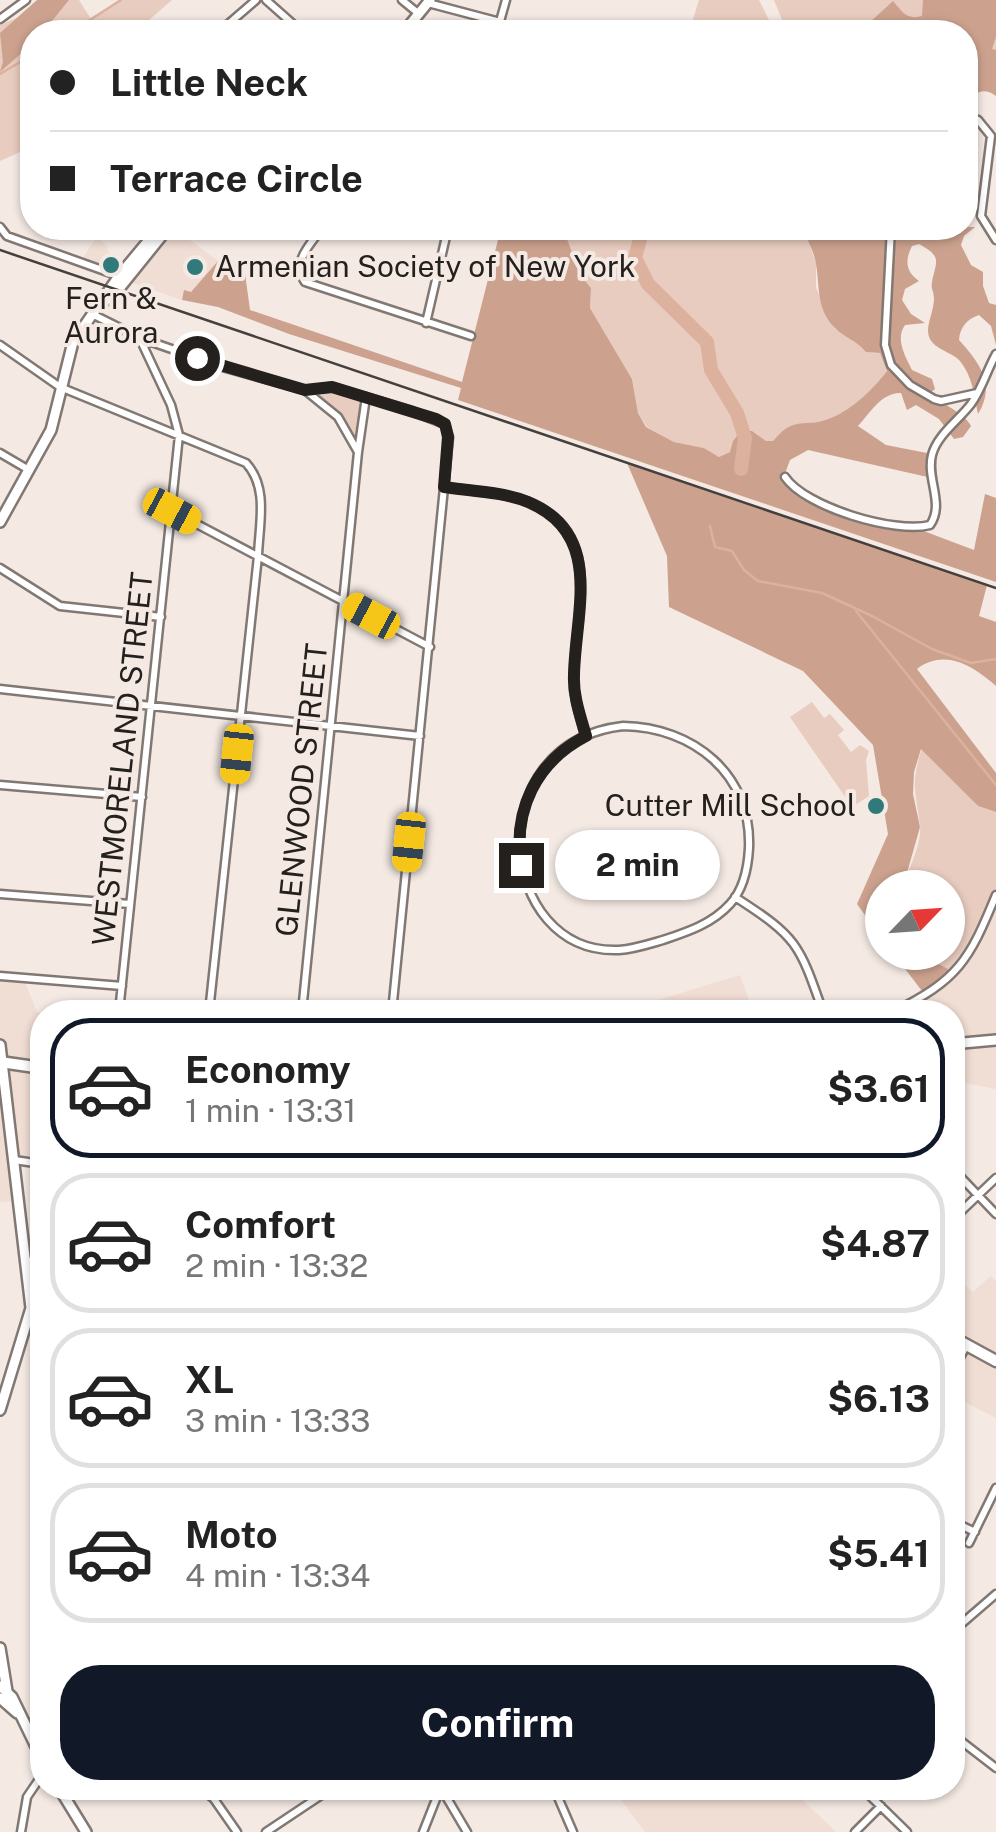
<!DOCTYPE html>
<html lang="en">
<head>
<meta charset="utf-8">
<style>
	body { margin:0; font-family:"Public Sans",sans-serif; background:#f6f6f6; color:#222; height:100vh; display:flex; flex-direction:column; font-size:38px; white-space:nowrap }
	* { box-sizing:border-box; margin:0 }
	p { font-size:32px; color:#767676 }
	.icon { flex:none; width:55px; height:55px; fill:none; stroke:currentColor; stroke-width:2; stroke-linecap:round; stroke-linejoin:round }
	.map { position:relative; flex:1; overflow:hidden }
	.panel { position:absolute; left:30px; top:1000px; width:935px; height:800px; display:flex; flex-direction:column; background:#fff; border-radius:40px; box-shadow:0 2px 8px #0004 }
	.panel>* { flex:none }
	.guide { position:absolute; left:20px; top:20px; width:958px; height:220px; border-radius:40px; box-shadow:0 2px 8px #0004; display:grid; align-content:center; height:220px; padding:0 30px; background:#fff }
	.needle { width:65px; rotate:65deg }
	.controls { position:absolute; left:865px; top:870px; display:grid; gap:20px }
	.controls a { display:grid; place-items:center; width:100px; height:100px; border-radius:50%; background:#fff; box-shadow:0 2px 8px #0004; font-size:50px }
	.end { position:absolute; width:45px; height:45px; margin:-22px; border:12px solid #24201e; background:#fff; box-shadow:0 0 0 5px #fff }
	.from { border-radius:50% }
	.bubble { position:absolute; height:70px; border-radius:35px; background:#fff; box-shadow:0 2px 8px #0004; font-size:32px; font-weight:700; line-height:70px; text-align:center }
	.car { position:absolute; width:30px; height:60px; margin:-30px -15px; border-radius:12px; box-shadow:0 0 8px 2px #0007; background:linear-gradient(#f5c518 24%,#345 0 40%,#f5c518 0 76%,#345 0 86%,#f5c518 0) }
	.guide b { display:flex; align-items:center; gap:35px; height:95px; font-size:38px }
	.guide b+b { border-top:2px solid #e0e0e0 }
	.guide i { width:25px; height:25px; background:#222 }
	ul { padding:18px 0 0; list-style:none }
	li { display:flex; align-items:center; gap:30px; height:140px; margin:0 20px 15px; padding:0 10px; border:5px solid #e0e0e0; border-radius:40px }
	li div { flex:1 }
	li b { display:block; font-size:38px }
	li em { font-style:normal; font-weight:700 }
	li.active { border-color:#111827 }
	li>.icon { width:90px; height:90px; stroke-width:1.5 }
	.cta { display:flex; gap:20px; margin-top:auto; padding:20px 30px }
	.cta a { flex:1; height:115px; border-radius:40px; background:#111827; color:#fff; font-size:40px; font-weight:700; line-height:115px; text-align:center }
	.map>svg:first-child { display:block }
</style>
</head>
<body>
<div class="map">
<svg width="996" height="1832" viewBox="0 0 996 1832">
	<rect width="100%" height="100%" fill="#f4e9e3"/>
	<path fill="#f0ddd4" d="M160,228H174L218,261L191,293L184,291L182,300L79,264L97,236L108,247L107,250L128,268Z
		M996,895V1089L965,1083L953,1094L952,1012H893L917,1000Z
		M740,975L753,1012H619Z
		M0,976L23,978L37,1012L42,1013V1164L13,1160L17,1201L0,1202Z
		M952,1272L973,1292L991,1276L996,1281V1418L953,1396Z
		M612,1788H790L836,1832H645Z"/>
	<path fill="#e8ccbf" d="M60,0H79L91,19L119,0H172L135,32H32V164L20,152L0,161V25Z
		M699,0H759L775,32H689Z
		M774,0H996V54L965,114V32H787Z
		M563,228H812L808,241L816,263V288L835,329L853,338L877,335L866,352L880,353L887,371C873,389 854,409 832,418C811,427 791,418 773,441H766L752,431L730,452L719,457L704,448L674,442L647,427L638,413L632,379L590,308L591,288L581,276Z
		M319,386L366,397L358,452L346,429L305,390Z
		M812,702L824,718L830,714L844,730L838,735L851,752L860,745L869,751L866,760L869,796L852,807L790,717Z
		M922,748L978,806L996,812V895L956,973L917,953L948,952V888H903C908,869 922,845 920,826C916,790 910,786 922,748Z"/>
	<path fill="#cca28e" d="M37,0H69L43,32H32V44L0,72L3,62L0,33Z
		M923,0H996V37L992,49L996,50V96C982,86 975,94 965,103V32H868L869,23L893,1C903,13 907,20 922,16Z
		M975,227L964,236L961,245L971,265L983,272V286L989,303L996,305V345L991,326L979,315C967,319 960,327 959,340C980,363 996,385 978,414C974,396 973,377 960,361C950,350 927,349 928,329C929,319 934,309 934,298C933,287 931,292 932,282C936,261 943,257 919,244L912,246C905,260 905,271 919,281L905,289L902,300L911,314L925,323L905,325C895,339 905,356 912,370L932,379L935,389L930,393C942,405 964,412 971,426L963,437L954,439L939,419L916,405L907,410L901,393C882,392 870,413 858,426L886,445L932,454V478L808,450L790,460L784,476L822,504L876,522L913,527L974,550L985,494L996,498V582L458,400L461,388L289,334L218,307L182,300L184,290L191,292L218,261L244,266L250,310L462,382L501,228H563L581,276L591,288L590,308L632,379L638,413L646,427L674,442L704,448L719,457L730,452L733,441L741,431H752L766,441H773C795,414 805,429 831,418C853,409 873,389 887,371L880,353L866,352C855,339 843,337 834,327C816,308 820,287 816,264C815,256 811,248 808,241L812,228Z
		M627,463L987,585L979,616L996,622V686C973,666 945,648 917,669L996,773V812L978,806L921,749L914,772L913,794L920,827L903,887L882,888V939L857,904L888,834L873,745L803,671L669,607L667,556Z
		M893,953H917L956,973L925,995Z"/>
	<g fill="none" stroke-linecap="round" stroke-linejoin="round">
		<path stroke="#dcb19d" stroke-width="2.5" d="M71,32L121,0
			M0,74L32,55
			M710,526L715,547L732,551L744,570L758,581L822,593L872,616L932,649L971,663L996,659
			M856,611L996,785"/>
		<path stroke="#dcb19d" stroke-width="14" d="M643,228L635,258L648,284L707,342L711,370L737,413L745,438L741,469"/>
		<defs>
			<path id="street" d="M266,0L302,32
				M402,0L419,14
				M428,3L500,22
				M0,19L26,0
				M219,32L256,0
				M497,32L506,0
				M965,114L978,120L991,136L981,216L996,240
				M0,227L7,236L119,276
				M322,228C310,245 291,262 305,282L471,336
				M891,228L885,345L891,365L910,385L934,399L941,401L977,393
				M92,314L140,338L226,368L305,390L332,387L409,410L445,424L449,437L392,1012
				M426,323L448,228
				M0,345L60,387L246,463C269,488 259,524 258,556L209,1012
				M306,391L338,417L358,452
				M0,453L29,470
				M785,477C805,507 895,534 930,525C945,504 926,479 932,455C937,435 959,420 971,404C982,389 987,370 996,354
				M444,487C472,491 503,492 529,502C609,535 572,619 574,683C574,701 581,718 585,736
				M172,511L430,647
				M0,568L60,606L161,617
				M0,689L420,736
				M623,726C693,727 752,774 749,848C748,867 743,890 730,904C712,924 687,932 663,940C649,944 634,949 619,950C496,955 477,743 623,726Z
				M0,785L142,797
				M0,894L130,904
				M735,897C797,937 799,943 823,1012
				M0,976L122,986
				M119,1012L179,435L171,405L140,339
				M302,1012L358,452L366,397
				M893,1012C958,980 969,961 996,895
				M14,1160L42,1164
				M952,1168L996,1214
				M952,1220L996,1178
				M25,1261L42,1260
				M952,1373L966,1346
				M952,1521L975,1532
				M969,1543L996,1488
				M952,1632L996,1594
				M952,1734L996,1768
				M200,1788L214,1799L237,1832
				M441,1788L467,1832
				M554,1788L573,1832
				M862,1788L907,1832
				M21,1832L27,1797L42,1775
				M266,1832L332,1788
				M423,1832L440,1789
				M855,1832L881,1806"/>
			<path id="secondary" d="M404,32L430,0
				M103,302L114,295L168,228
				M0,522L51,430L73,342L119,276L159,228
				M952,1044L996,1040
				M0,1045L31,1308L0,1410
				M0,1648L7,1691
				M0,1686L12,1697L42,1759
				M0,1698L17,1713
				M59,1788L86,1832"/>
			<path id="primary" d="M0,1062L42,1068
				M952,1337L996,1361"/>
		</defs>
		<use href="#street" stroke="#827873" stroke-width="11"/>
		<use href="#secondary" stroke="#827873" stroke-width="14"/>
		<use href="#primary" stroke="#827873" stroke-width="15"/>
		<use href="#street" stroke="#fff" stroke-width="6"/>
		<use href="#secondary" stroke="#fff" stroke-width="9"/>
		<use href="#primary" stroke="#fff" stroke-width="10"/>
		<path stroke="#45403d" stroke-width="2.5" d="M0,250L996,588"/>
	</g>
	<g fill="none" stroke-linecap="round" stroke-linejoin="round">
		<path stroke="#24201e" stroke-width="12" d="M197,358L305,390L332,387L436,419L445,424L448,437L444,487C472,491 503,492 528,502C605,534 575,613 574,675C573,696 580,715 586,736C536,762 513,810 521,865"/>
	</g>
	<g fill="#307a7b" stroke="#f4e9e3" stroke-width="4">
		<circle cx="111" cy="265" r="10"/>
		<circle cx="195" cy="267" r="10"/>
		<circle cx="876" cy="806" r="10"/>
	</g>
	<g text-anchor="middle" stroke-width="8" stroke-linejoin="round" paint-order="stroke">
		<g font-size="30" fill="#24201e" stroke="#f4e9e3" text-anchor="start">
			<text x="215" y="277">Armenian Society of New York</text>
			<text x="111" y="309" text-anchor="middle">Fern &amp;<tspan x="111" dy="34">Aurora</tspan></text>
			<text x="856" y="816" text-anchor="end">Cutter Mill School</text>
		</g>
		<g font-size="30" fill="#24201e" stroke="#f4e9e3">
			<text transform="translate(123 759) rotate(-84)" y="10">WESTMORELAND STREET</text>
			<text transform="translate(302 790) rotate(-84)" y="10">GLENWOOD STREET</text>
		</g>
	</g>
</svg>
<div class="controls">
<a><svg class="needle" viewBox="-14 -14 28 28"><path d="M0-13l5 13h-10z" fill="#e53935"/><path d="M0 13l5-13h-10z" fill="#767676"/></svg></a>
</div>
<i class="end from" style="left:197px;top:358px"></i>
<i class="end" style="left:521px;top:865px"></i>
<div class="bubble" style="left:555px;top:830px;width:165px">2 min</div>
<i class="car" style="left:172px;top:511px;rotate:118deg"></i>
<i class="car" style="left:371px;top:616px;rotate:298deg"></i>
<i class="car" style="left:237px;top:754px;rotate:186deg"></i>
<i class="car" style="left:409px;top:842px;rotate:186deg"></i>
<div class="guide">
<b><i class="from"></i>Little Neck</b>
<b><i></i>Terrace Circle</b>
</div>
<section class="panel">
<ul>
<li class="active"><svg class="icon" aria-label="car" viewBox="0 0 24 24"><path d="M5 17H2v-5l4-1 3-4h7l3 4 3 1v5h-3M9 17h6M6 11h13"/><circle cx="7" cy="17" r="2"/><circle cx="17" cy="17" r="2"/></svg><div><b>Economy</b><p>1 min · 13:31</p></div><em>$3.61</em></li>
<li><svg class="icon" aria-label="car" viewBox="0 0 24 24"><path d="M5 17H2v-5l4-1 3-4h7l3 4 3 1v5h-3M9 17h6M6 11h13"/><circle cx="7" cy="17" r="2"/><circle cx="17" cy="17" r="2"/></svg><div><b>Comfort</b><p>2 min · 13:32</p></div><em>$4.87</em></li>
<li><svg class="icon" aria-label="car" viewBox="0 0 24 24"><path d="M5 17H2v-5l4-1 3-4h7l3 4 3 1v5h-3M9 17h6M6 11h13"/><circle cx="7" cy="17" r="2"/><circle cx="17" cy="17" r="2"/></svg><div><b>XL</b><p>3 min · 13:33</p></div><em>$6.13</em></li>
<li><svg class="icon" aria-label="car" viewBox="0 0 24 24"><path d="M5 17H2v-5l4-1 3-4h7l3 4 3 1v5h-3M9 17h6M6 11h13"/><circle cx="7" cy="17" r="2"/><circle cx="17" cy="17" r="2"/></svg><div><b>Moto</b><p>4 min · 13:34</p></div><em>$5.41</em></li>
</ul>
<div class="cta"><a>Confirm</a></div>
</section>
</div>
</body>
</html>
